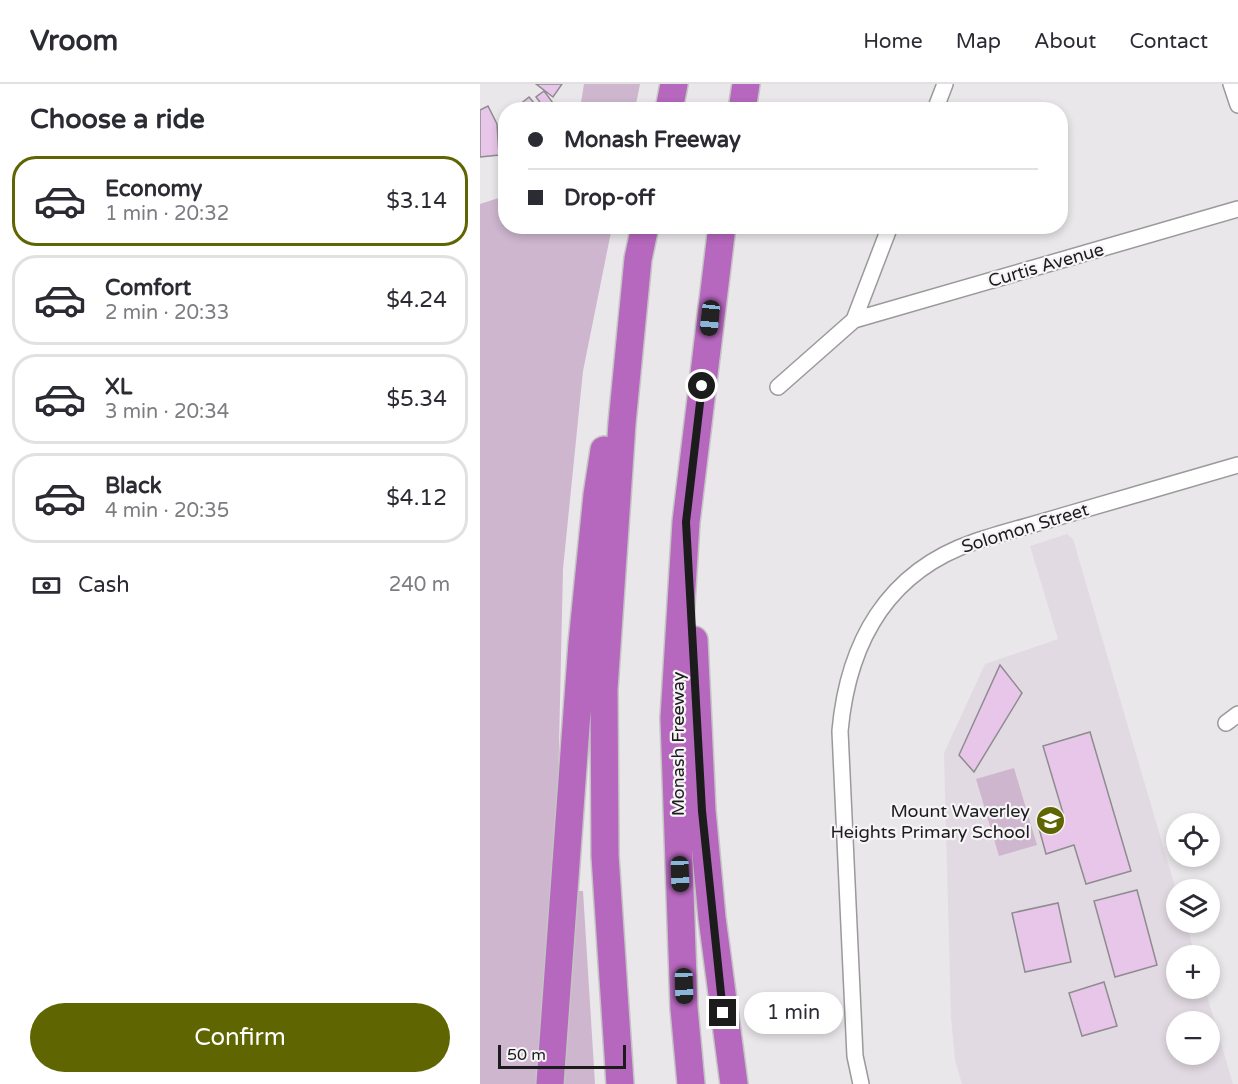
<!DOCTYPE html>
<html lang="en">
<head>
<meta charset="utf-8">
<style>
	body { margin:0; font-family:"Varela Round",sans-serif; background:#f2f2f3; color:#2b2b33; height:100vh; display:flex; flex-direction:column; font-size:22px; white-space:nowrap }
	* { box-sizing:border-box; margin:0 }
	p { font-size:20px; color:#7c7c81 }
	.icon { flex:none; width:33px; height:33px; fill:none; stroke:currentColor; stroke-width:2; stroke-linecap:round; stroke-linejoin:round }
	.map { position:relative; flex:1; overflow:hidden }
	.details { display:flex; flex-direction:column; background:#fff; width:480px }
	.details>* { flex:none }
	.guide { position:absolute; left:18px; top:18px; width:570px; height:132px; border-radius:24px; box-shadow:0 3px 9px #0003; display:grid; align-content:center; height:132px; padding:0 30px; background:#fff }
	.tools { position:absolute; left:686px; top:729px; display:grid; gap:12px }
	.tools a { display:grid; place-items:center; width:54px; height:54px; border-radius:50%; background:#fff; box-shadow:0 3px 9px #0003; font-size:30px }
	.scale { position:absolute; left:18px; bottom:15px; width:128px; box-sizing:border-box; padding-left:6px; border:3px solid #1d1c1d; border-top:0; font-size:16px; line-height:21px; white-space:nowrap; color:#1d1c1d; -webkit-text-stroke:4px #f6f4f6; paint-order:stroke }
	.end { position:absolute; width:27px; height:27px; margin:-14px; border:8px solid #1d1c1d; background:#fff; box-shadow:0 0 0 3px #fff }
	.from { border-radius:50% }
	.bubble { position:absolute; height:42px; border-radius:21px; background:#fff; box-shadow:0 3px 9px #0003; font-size:20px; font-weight:600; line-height:42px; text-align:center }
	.car { position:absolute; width:18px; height:36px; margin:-18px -9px; border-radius:8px; box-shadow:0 0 4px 2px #0007; background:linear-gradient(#222 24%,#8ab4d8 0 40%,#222 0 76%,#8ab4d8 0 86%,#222 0) }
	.guide b { display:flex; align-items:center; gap:21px; height:57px; font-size:22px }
	.guide b+b { border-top:2px solid #e1e1e2 }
	.guide i { width:15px; height:15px; background:#2b2b33 }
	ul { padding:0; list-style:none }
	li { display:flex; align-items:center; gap:18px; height:90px; margin:0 12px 9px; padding:0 18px; border:3px solid #e1e1e2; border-radius:24px }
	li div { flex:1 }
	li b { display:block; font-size:22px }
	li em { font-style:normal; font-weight:600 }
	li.selected { border-color:#5f6501 }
	li>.icon { width:54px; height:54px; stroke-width:1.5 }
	h2 { padding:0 30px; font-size:27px; line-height:72px }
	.pay { display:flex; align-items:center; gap:15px; height:66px; padding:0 30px; font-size:22px }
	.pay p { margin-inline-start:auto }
	.button { display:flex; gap:12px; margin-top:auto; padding:12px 30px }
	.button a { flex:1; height:69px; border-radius:36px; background:#5f6501; color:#fff; font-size:24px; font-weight:600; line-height:69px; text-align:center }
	header { display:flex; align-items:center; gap:36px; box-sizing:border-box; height:84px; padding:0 30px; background:#fff; border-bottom:2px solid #e1e1e2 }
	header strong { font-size:28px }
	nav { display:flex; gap:33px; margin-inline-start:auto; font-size:21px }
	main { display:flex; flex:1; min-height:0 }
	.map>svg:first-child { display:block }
</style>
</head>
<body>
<header>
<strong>Vroom</strong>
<nav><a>Home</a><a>Map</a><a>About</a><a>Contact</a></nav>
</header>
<main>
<section class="details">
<h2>Choose a ride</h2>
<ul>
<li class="selected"><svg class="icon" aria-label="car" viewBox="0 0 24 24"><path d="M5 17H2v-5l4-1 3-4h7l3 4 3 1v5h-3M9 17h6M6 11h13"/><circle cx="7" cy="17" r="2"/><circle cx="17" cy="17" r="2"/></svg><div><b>Economy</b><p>1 min · 20:32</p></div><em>$3.14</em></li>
<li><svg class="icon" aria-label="car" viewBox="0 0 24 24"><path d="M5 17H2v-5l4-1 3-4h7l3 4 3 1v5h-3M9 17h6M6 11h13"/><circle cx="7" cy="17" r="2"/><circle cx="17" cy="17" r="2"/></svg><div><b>Comfort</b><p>2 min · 20:33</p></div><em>$4.24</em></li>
<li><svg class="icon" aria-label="car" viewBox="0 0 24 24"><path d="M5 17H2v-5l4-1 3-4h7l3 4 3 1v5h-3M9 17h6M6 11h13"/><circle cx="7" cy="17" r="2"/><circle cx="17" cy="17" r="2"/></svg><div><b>XL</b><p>3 min · 20:34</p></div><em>$5.34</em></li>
<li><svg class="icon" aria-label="car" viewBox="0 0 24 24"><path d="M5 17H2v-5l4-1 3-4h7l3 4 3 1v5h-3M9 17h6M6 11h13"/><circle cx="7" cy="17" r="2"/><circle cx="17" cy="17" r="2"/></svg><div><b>Black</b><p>4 min · 20:35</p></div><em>$4.12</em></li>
</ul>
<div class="pay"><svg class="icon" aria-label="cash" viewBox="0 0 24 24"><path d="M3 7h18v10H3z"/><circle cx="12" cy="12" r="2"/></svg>Cash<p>240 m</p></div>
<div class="button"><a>Confirm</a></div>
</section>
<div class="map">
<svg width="758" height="1000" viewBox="0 0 758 1000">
	<rect width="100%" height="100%" fill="#e9e7e9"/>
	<path fill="#e2dae2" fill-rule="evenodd" d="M587,450L593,455L696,806V838L706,839L715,871L696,872V904L725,905L753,1000H482L475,976L471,933L464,669L505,580L578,555L550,462ZM696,938H729V970H696Z"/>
	<path fill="#cdb6ce" d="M104,0H160L155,25H100Z
		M25,112L26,142L132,143L103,287L83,485L77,749L64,887L69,888L63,1000H0V120Z
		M534,684L557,761L519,772L496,695Z
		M94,807H103L115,1000H81Z"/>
	<path fill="#e7c6e9" stroke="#8e8c8e" stroke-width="1.5" d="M56,0H82L73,13Z
		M64,7L73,19L65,25L56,13Z
		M49,13L60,26H40L38,22Z
		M8,22L17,40L19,71L0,73V26Z
		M520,581L542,609L494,688L479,671Z
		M610,648L651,787L606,800L594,761L566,770L557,737L583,729L563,662Z
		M657,806L677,881L635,893L614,817Z
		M578,819L591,878L545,888L532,829Z
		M624,898L637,942L602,952L589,909Z"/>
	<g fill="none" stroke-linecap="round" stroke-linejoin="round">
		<defs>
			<path id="street" d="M751,0L758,21
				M455,26L465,0
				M374,236L410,142
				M298,303L374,236L758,125
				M746,639L758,630
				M381,1000L375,972L360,647C368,559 407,488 494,458C523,448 553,441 582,432C641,415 699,398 758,381"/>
			<path id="highway" d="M189,26L194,0
				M262,26L266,0
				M214,556L222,727L232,834L254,1000
				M70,1000L102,559L117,411L124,366
				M140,1000L125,772L124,605L142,339L158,175L165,142
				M211,1000L204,924L194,634L206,438L242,142"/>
		</defs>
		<use href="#street" stroke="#9b999b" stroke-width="18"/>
		<use href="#highway" stroke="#c4c4c4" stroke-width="30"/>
		<use href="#street" stroke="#fff" stroke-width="15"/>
		<use href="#highway" stroke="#b667be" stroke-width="27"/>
	</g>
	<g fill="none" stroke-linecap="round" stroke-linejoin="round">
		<path stroke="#1d1c1d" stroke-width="8" d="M222,302L206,438L222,727L243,929"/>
	</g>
	<defs>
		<symbol id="school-disc" viewBox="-11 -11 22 22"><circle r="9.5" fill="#5f6501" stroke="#f6f4f6"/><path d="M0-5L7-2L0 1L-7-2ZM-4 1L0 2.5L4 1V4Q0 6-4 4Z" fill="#fff"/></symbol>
	</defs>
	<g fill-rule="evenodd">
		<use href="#school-disc" x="554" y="720" width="33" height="33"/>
	</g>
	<g text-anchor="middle" stroke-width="4.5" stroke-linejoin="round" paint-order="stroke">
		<g font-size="18" fill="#1d1c1d" stroke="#f6f4f6">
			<text transform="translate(566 181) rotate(-16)" y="6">Curtis Avenue</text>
			<text transform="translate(545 444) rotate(-17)" y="6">Solomon Street</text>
			<text transform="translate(198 660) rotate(-90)" y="6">Monash Freeway</text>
		</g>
		<g font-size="18" fill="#1d1c1d" stroke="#f6f4f6" text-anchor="end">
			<text x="550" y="733">Mount Waverley<tspan x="550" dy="21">Heights Primary School</tspan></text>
		</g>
	</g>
</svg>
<div class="tools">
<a><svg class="icon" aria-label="locate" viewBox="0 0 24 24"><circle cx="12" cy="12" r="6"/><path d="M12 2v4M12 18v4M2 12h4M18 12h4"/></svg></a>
<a><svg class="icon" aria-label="layers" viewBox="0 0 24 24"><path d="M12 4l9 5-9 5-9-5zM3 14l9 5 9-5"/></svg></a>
<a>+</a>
<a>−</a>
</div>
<div class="scale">50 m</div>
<i class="end from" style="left:222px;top:302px"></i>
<i class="end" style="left:243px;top:929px"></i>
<div class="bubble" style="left:264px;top:908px;width:99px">1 min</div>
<i class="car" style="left:230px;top:234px;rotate:186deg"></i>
<i class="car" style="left:200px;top:790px;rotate:178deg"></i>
<i class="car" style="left:204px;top:902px;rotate:178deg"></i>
<div class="guide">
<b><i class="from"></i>Monash Freeway</b>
<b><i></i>Drop-off</b>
</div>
</div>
</main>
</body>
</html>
